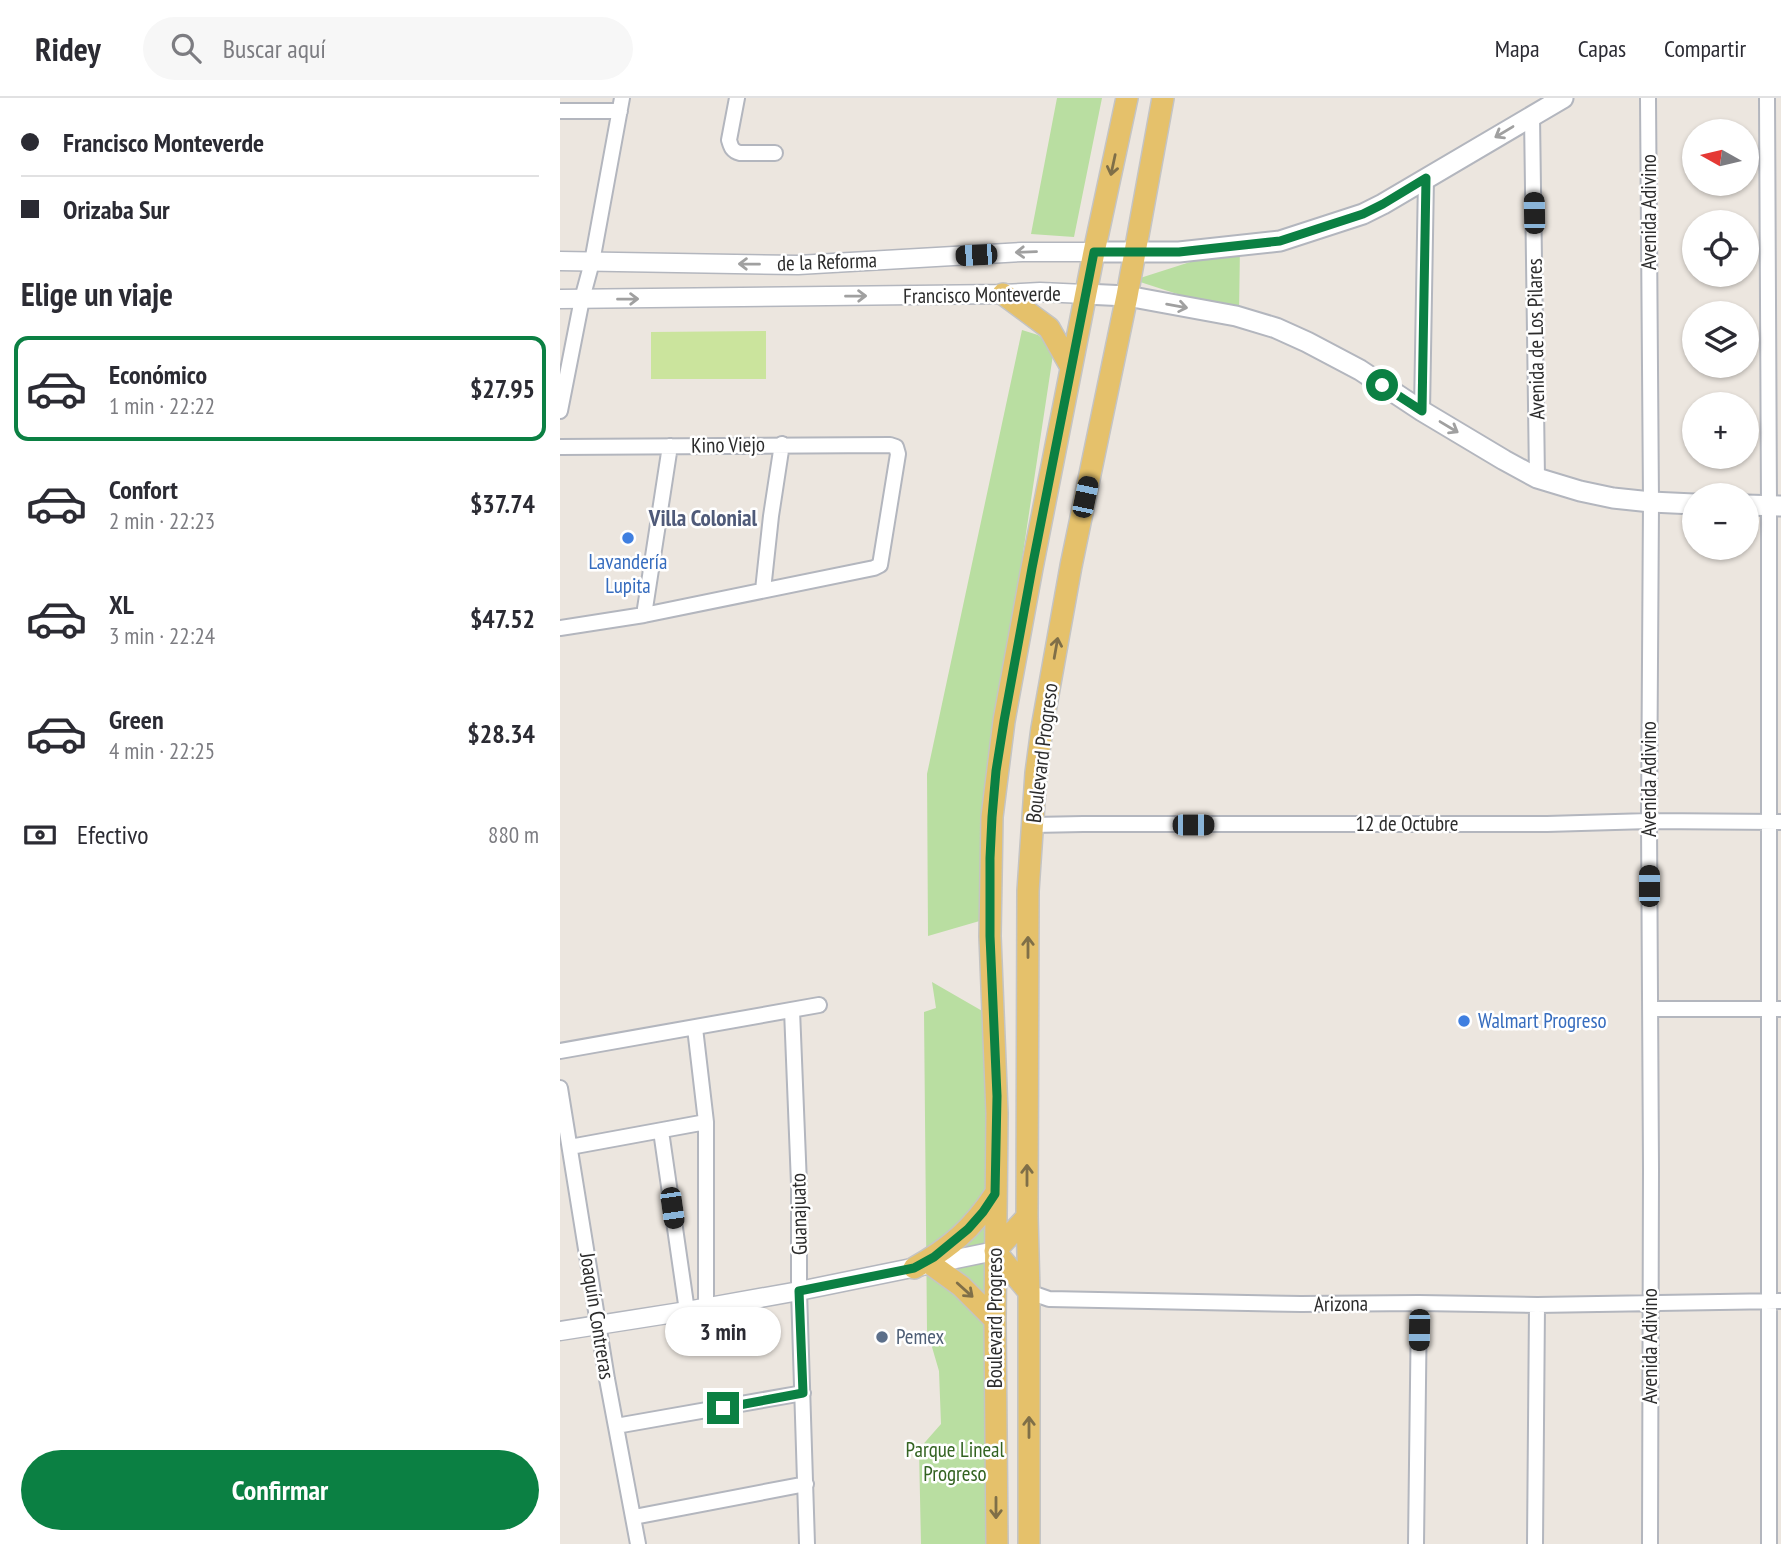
<!DOCTYPE html>
<html lang="es">
<head>
<meta charset="utf-8">
<style>
	body { margin:0; font-family:"PT Sans Narrow",sans-serif; background:#f7f7f7; color:#2b2b33; height:100vh; display:flex; flex-direction:column; font-size:26px; white-space:nowrap }
	* { box-sizing:border-box; margin:0 }
	p { font-size:23px; color:#7c7c81 }
	.icon { flex:none; width:38px; height:38px; fill:none; stroke:currentColor; stroke-width:2; stroke-linecap:round; stroke-linejoin:round }
	.map { position:relative; flex:1; overflow:hidden }
	.side { display:flex; flex-direction:column; background:#fff; width:560px }
	.side>* { flex:none }
	.banner { display:grid; align-content:center; height:154px; padding:0 21px; background:#fff }
	.needle { width:46px; rotate:278deg }
	.fabs { position:absolute; left:1122px; top:21px; display:grid; gap:14px }
	.fabs a { display:grid; place-items:center; width:77px; height:77px; border-radius:50%; background:#fff; box-shadow:0 2px 5px #0004; font-size:35px }
	.end { position:absolute; width:32px; height:32px; margin:-16px; border:9px solid #0b8043; background:#fff; box-shadow:0 0 0 4px #fff }
	.from { border-radius:50% }
	.bubble { position:absolute; height:49px; border-radius:24px; background:#fff; box-shadow:0 2px 5px #0004; font-size:23px; font-weight:700; line-height:49px; text-align:center }
	.car { position:absolute; width:21px; height:42px; margin:-21px -10px; border-radius:9px; box-shadow:0 0 5px 2px #0007; background:linear-gradient(#222 24%,#8ab4d8 0 40%,#222 0 76%,#8ab4d8 0 86%,#222 0) }
	.banner b { display:flex; align-items:center; gap:24px; height:66px; font-size:26px }
	.banner b+b { border-top:2px solid #e1e1e2 }
	.banner i { width:18px; height:18px; background:#2b2b33 }
	ul { padding:0; list-style:none }
	li { display:flex; align-items:center; gap:21px; height:105px; margin:0 14px 10px; padding:0 7px; border:4px solid transparent; border-radius:14px }
	li div { flex:1 }
	li b { display:block; font-size:26px }
	li em { font-style:normal; font-weight:700 }
	li.current { border-color:#0b8043 }
	li>.icon { width:63px; height:63px; stroke-width:1.5 }
	h2 { padding:0 21px; font-size:32px; line-height:84px }
	.pay { display:flex; align-items:center; gap:18px; height:77px; padding:0 21px; font-size:26px }
	.pay p { margin-inline-start:auto }
	.cta { display:flex; gap:14px; margin-top:auto; padding:14px 21px }
	.cta a { flex:1; height:80px; border-radius:42px; background:#0b8043; color:#fff; font-size:28px; font-weight:700; line-height:80px; text-align:center }
	header { display:flex; align-items:center; gap:42px; box-sizing:border-box; height:98px; padding:0 35px; background:#fff; border-bottom:2px solid #e1e1e2 }
	header strong { font-size:33px }
	nav { display:flex; gap:38px; margin-inline-start:auto; font-size:24px }
	.search { width:490px; height:63px; background:#f7f7f7; display:flex; align-items:center; gap:18px; box-sizing:border-box; padding:0 24px; border-radius:38px; color:#7c7c81; font-size:26px }
	main { display:flex; flex:1; min-height:0 }
	.map>svg:first-child { display:block }
</style>
</head>
<body>
<header>
<strong>Ridey</strong>
<div class="search"><svg class="icon" aria-label="search" viewBox="0 0 24 24"><circle cx="10" cy="10" r="6"/><path d="M15 15l6 6"/></svg>Buscar aquí</div>
<nav><a>Mapa</a><a>Capas</a><a>Compartir</a></nav>
</header>
<main>
<section class="side">
<div class="banner">
<b><i class="from"></i>Francisco Monteverde</b>
<b><i></i>Orizaba Sur</b>
</div>
<h2>Elige un viaje</h2>
<ul>
<li class="current"><svg class="icon" aria-label="car" viewBox="0 0 24 24"><path d="M5 17H2v-5l4-1 3-4h7l3 4 3 1v5h-3M9 17h6M6 11h13"/><circle cx="7" cy="17" r="2"/><circle cx="17" cy="17" r="2"/></svg><div><b>Económico</b><p>1 min · 22:22</p></div><em>$27.95</em></li>
<li><svg class="icon" aria-label="car" viewBox="0 0 24 24"><path d="M5 17H2v-5l4-1 3-4h7l3 4 3 1v5h-3M9 17h6M6 11h13"/><circle cx="7" cy="17" r="2"/><circle cx="17" cy="17" r="2"/></svg><div><b>Confort</b><p>2 min · 22:23</p></div><em>$37.74</em></li>
<li><svg class="icon" aria-label="car" viewBox="0 0 24 24"><path d="M5 17H2v-5l4-1 3-4h7l3 4 3 1v5h-3M9 17h6M6 11h13"/><circle cx="7" cy="17" r="2"/><circle cx="17" cy="17" r="2"/></svg><div><b>XL</b><p>3 min · 22:24</p></div><em>$47.52</em></li>
<li><svg class="icon" aria-label="car" viewBox="0 0 24 24"><path d="M5 17H2v-5l4-1 3-4h7l3 4 3 1v5h-3M9 17h6M6 11h13"/><circle cx="7" cy="17" r="2"/><circle cx="17" cy="17" r="2"/></svg><div><b>Green</b><p>4 min · 22:25</p></div><em>$28.34</em></li>
</ul>
<div class="pay"><svg class="icon" aria-label="cash" viewBox="0 0 24 24"><path d="M3 7h18v10H3z"/><circle cx="12" cy="12" r="2"/></svg>Efectivo<p>880 m</p></div>
<div class="cta"><a>Confirmar</a></div>
</section>
<div class="map">
<svg width="1221" height="1446" viewBox="0 0 1221 1446">
	<rect width="100%" height="100%" fill="#ece6df"/>
	<path fill="#b9dea1" d="M497,0H542L514,139L471,136Z
		M680,148L679,216L574,182Z
		M462,232L478,237L494,250L437,627L423,822L368,838L367,676Z
		M372,884L431,918L432,1446H361L359,1351L381,1326L379,1273L367,1232L364,914L376,910Z"/>
	<path fill="#cbe49d" d="M206,233V281H91V234Z"/>
	<g fill="none" stroke-linecap="round" stroke-linejoin="round">
		<defs>
			<path id="minor" d="M177,0L169,42C171,49 172,53 180,55H215
				M1088,0L1091,404L1089,723L1091,1071L1090,1446
				M1207,0L1209,408V1446
				M0,13H60
				M972,18L977,380
				M0,313L22,201L32,164L62,0
				M862,313L866,80
				M0,349L330,347L336,349L338,356L321,461L320,467L314,470L84,517L0,530
				M203,492L211,418L222,346
				M84,517L110,348
				M473,727L523,726H987L1089,723L1221,724
				M1090,911H1221
				M232,912L239,1086V1193L247,1446
				M135,930L146,1024V1209
				M0,953L259,907
				M0,990L47,1281L78,1446
				M101,1033L127,1213
				M10,1049L146,1024
				M469,1194L489,1201L741,1206L859,1205L977,1207L1221,1203
				M56,1328L243,1295
				M74,1419L246,1386
				M856,1446L859,1205
				M975,1446L977,1207"/>
			<path id="tertiary" d="M0,163L238,167L462,154H534
				M0,201L443,196L480,194L525,196
				M0,1233L127,1213L239,1193L435,1153"/>
			<path id="secondary" d="M534,154H619L720,143L803,116L823,106L1003,0
				M525,196L567,198L676,218L716,230L747,244L800,272L862,313L944,362L977,380L1020,393L1053,400L1091,404L1134,406
				M1186,407L1221,408"/>
			<path id="primary" d="M443,196L489,230L511,269
				M467,1119L435,1153L469,1194
				M372,1167L401,1188L435,1222
				M354,1170C390,1150 413,1130 435,1096
				M437,1446L435,1222L437,1015L430,838L432,719L444,623L472,470L534,154L567,0
				M469,1446V1194L467,1119L468,793L476,675L482,630L511,468L567,198L603,0"/>
		</defs>
		<use href="#minor" stroke="#b3b6be" stroke-width="18"/>
		<use href="#tertiary" stroke="#b3b6be" stroke-width="21"/>
		<use href="#secondary" stroke="#b3b6be" stroke-width="23"/>
		<use href="#primary" stroke="#c4c4c4" stroke-width="24"/>
		<use href="#minor" stroke="#fff" stroke-width="14"/>
		<use href="#tertiary" stroke="#fff" stroke-width="18"/>
		<use href="#secondary" stroke="#fff" stroke-width="19"/>
		<use href="#primary" stroke="#e5c16b" stroke-width="21"/>
	</g>
	<defs><path id="oneway-shaft" d="M-6 0H5M1.5-3L5.5 0L1.5 3" fill="none" stroke-width="1.6" stroke-linecap="round" stroke-linejoin="round" transform="scale(1.75)"/></defs>
	<g stroke="#a0a0a0">
		<use href="#oneway-shaft" transform="translate(944 34) rotate(149)"/>
		<use href="#oneway-shaft" transform="translate(466 154) rotate(178)"/>
		<use href="#oneway-shaft" transform="translate(189 166) rotate(-179)"/>
		<use href="#oneway-shaft" transform="translate(296 198) rotate(-1)"/>
		<use href="#oneway-shaft" transform="translate(68 201) rotate(-1)"/>
		<use href="#oneway-shaft" transform="translate(617 208) rotate(10)"/>
		<use href="#oneway-shaft" transform="translate(889 329) rotate(31)"/>
	</g>
	<g stroke="#7f6f48">
		<use href="#oneway-shaft" transform="translate(553 67) rotate(102)"/>
		<use href="#oneway-shaft" transform="translate(496 550) rotate(-80)"/>
		<use href="#oneway-shaft" transform="translate(468 849) rotate(-90)"/>
		<use href="#oneway-shaft" transform="translate(467 1077) rotate(-90)"/>
		<use href="#oneway-shaft" transform="translate(405 1192) rotate(42)"/>
		<use href="#oneway-shaft" transform="translate(469 1329) rotate(-90)"/>
		<use href="#oneway-shaft" transform="translate(436 1410) rotate(90)"/>
	</g>
	<g fill="none" stroke-linecap="round" stroke-linejoin="round">
		<path stroke="#0b8043" stroke-width="9" d="M163,1310L243,1295L239,1193L354,1170L374,1159L408,1131L423,1114L435,1096L437,998L430,838V760L432,719L436,673L444,623L472,470L534,154H619L720,143L803,116L823,106L866,80L862,313L822,287"/>
	</g>
	<g fill="#3f7fe0" stroke="#fff" stroke-width="2.5">
		<circle cx="68" cy="440" r="7"/>
		<circle cx="904" cy="923" r="7"/>
	</g>
	<circle fill="#5c6f8a" stroke="#fff" stroke-width="2.5" cx="322" cy="1239" r="7"/>
	<g text-anchor="middle" stroke-width="5" stroke-linejoin="round" paint-order="stroke">
		<g font-size="21" fill="#2c2c2c" stroke="#fff">
			<text transform="translate(1089 114) rotate(-90)" y="7">Avenida Adivino</text>
			<text transform="translate(267 164) rotate(-2)" y="7">de la Reforma</text>
			<text transform="translate(422 197) rotate(-1)" y="7">Francisco Monteverde</text>
			<text transform="translate(976 241) rotate(-91)" y="7">Avenida de Los Pilares</text>
			<text transform="translate(168 347) rotate(-1)" y="7">Kino Viejo</text>
			<text transform="translate(482 655) rotate(-83)" y="7">Boulevard Progreso</text>
			<text transform="translate(1089 681) rotate(-90)" y="7">Avenida Adivino</text>
			<text x="847" y="733">12 de Octubre</text>
			<text transform="translate(239 1116) rotate(-91)" y="7">Guanajuato</text>
			<text transform="translate(781 1206) rotate(-1)" y="7">Arizona</text>
			<text transform="translate(37 1218) rotate(81)" y="7">Joaquín Contreras</text>
			<text transform="translate(435 1220) rotate(-90)" y="7">Boulevard Progreso</text>
			<text transform="translate(1090 1248) rotate(-90)" y="7">Avenida Adivino</text>
		</g>
		<g font-size="21" fill="#366cbe" stroke="#fff">
			<text x="68" y="471">Lavandería<tspan x="68" dy="24">Lupita</tspan></text>
			<text x="918" y="930" text-anchor="start">Walmart Progreso</text>
		</g>
		<g font-size="21" fill="#4e5e75" stroke="#fff" text-anchor="start">
			<text x="336" y="1246">Pemex</text>
		</g>
		<g font-size="21" fill="#336321" stroke="#fff">
			<text x="395" y="1359">Parque Lineal<tspan x="395" dy="24">Progreso</tspan></text>
		</g>
		<g font-size="23" font-weight="bold" fill="#4f5a79" stroke="#fff">
			<text x="143" y="428">Villa Colonial</text>
		</g>
	</g>
</svg>
<div class="fabs">
<a><svg class="needle" viewBox="-14 -14 28 28"><path d="M0-13l5 13h-10z" fill="#e53935"/><path d="M0 13l5-13h-10z" fill="#7c7c81"/></svg></a>
<a><svg class="icon" aria-label="locate" viewBox="0 0 24 24"><circle cx="12" cy="12" r="6"/><path d="M12 2v4M12 18v4M2 12h4M18 12h4"/></svg></a>
<a><svg class="icon" aria-label="layers" viewBox="0 0 24 24"><path d="M12 4l9 5-9 5-9-5zM3 14l9 5 9-5"/></svg></a>
<a>+</a>
<a>−</a>
</div>
<i class="end from" style="left:822px;top:287px"></i>
<i class="end" style="left:163px;top:1310px"></i>
<div class="bubble" style="left:105px;top:1209px;width:116px">3 min</div>
<i class="car" style="left:974px;top:115px;rotate:359deg"></i>
<i class="car" style="left:416px;top:157px;rotate:267deg"></i>
<i class="car" style="left:525px;top:399px;rotate:12deg"></i>
<i class="car" style="left:633px;top:727px;rotate:90deg"></i>
<i class="car" style="left:1089px;top:788px;rotate:0deg"></i>
<i class="car" style="left:112px;top:1110px;rotate:172deg"></i>
<i class="car" style="left:859px;top:1232px;rotate:181deg"></i>
</div>
</main>
</body>
</html>
